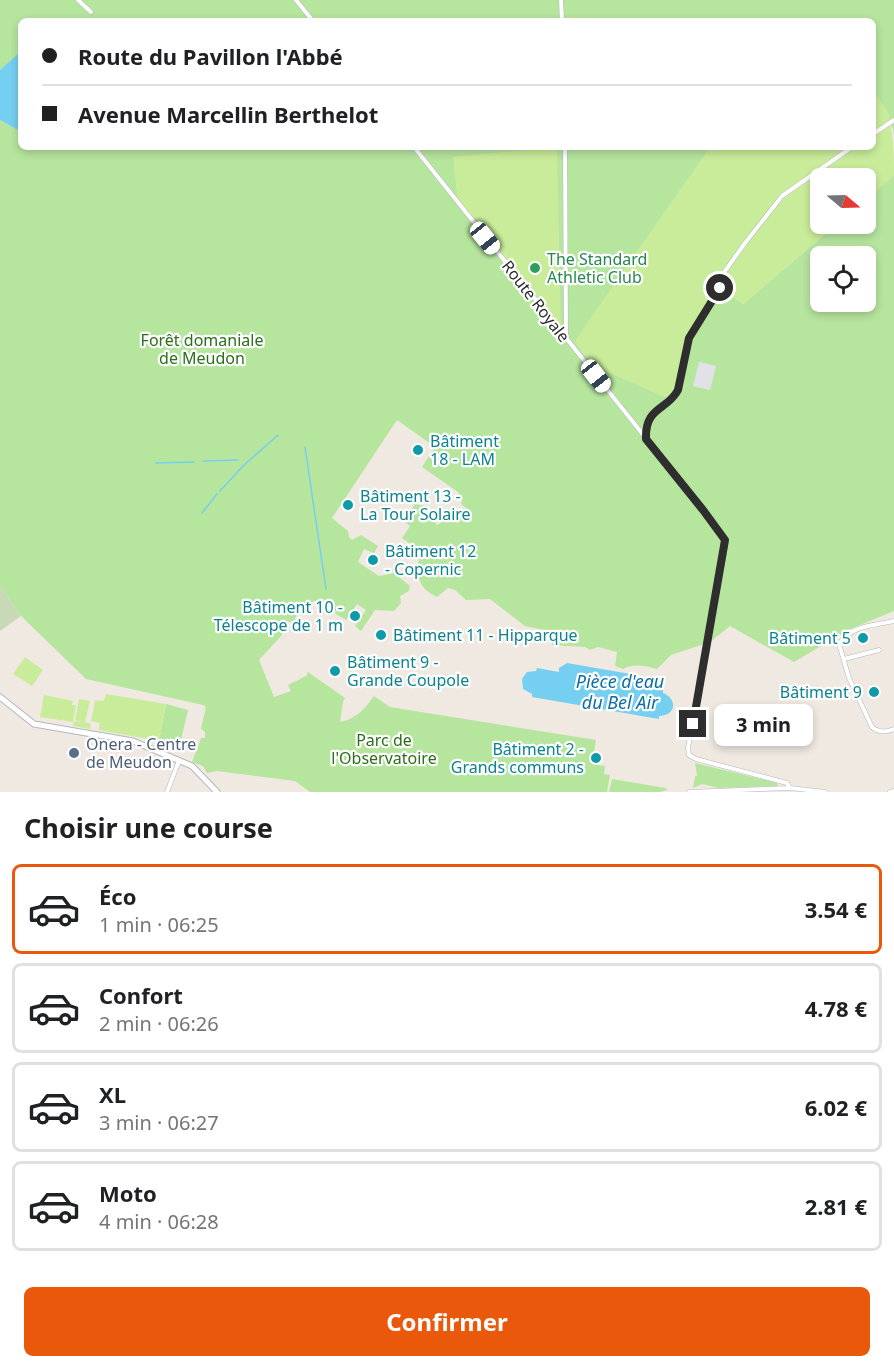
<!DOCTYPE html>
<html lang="fr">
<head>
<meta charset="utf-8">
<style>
	body { margin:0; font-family:"Noto Sans",sans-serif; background:#f6f6f6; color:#202124; height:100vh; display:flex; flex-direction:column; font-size:22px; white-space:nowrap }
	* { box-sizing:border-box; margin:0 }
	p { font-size:20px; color:#757577 }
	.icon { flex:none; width:33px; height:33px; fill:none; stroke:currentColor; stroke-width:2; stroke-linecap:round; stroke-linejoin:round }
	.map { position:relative; height:792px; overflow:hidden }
	.drawer { display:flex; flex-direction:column; background:#fff; flex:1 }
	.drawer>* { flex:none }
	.top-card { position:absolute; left:18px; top:18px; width:858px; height:132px; border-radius:9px; box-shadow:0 3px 9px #0003; display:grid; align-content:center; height:132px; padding:0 24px; background:#fff }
	.needle { width:39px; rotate:109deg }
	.controls { position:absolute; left:810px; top:168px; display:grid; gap:12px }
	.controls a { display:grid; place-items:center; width:66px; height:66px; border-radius:9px; background:#fff; box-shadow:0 3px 9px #0003; font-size:30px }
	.end { position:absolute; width:27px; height:27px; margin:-14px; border:8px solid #2e2e2e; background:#fff; box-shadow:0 0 0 3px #fff }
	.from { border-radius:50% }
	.bubble { position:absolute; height:42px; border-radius:9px; background:#fff; box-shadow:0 3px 9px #0003; font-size:20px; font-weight:700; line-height:42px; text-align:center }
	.car { position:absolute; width:18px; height:36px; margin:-18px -9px; border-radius:8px; box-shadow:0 0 4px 2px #0007; background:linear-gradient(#fff 24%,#345 0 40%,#fff 0 76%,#345 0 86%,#fff 0) }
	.top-card b { display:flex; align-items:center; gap:21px; height:57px; font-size:22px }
	.top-card b+b { border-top:2px solid #e0e0e0 }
	.top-card i { width:15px; height:15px; background:#202124 }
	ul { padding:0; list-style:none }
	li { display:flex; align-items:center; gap:18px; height:90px; margin:0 12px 9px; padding:0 12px; border:3px solid #e0e0e0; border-radius:9px }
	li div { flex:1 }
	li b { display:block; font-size:22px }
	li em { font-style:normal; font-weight:700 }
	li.selected { border-color:#ea580c }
	li>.icon { width:54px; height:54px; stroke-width:1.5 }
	h2 { padding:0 24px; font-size:27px; line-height:72px }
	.primary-button { display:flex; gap:12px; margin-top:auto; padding:12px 24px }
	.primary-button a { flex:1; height:69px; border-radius:9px; background:#ea580c; color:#fff; font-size:24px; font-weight:700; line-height:69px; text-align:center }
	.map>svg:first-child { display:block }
</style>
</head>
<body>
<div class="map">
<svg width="894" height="792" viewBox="0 0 894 792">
	<rect width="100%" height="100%" fill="#efe9e1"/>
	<path fill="#e3e1e8" d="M698,362L716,366L710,390L693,386Z"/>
	<path fill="#b6e59e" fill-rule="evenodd" d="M0,0H894V137L893,129L873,93V21H21V51L0,70Z
		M0,120L21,132V147H720L717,283L679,364L685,366L693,336L722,289L743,304L837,224H866V199L894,175V611L848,630L794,662L730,626L710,642L671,655L657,669C645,666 634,663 623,669L615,666L617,652L598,647L590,650L585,647L552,645L549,631L525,626L490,599L466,600L455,590L448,588L437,597C415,587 417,573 420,551L402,538L410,526L405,522L411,513L414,504L426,506L431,518L437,525L445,520L450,521L457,513L465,512L467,509L461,504L462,500L458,492L422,467L435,447L397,420L332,518L348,531L349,537L352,540L361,535L378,546L374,553L364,549L358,562L379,576L394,573L410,586L409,591L400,596L401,603L394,611L375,610L361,631L355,626L366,610L357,604L346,620L336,614L332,604L322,599L301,605L294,621L280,623L282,635L259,660L274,697L291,691L288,685L306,676L308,672L345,698L343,702L340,722C357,719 365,708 374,696L390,707L596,740L592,764L605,766L604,774L610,775L607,792H310L295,781L217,771L207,773L203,766L192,762L201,738H205V732L201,729L206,707L203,705L86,679L21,616L0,586ZM820,256H866V302H820ZM699,362L716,366L710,390L693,386Z
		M166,704L188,710L180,744L159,741Z
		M695,763L777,783L778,786L719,788L702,784L693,788L695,776H697Z
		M612,779L666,788L667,790L660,792H609Z"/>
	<path fill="#c8d9b8" d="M0,586L21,616L0,631Z"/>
	<path fill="#c9ec9a" d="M873,91L890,115L889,121C894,136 894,158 894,175L866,199V178H820V224H837L743,304L721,289L692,337L685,367L682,366L674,394L664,397L592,365L575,343L576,339L710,147H873Z
		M557,147L561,333L458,204L453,157Z
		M25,657L43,670L32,686L13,674Z
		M106,694L166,704L159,741L99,730L100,723L91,721L95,700L104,701Z
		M44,695L73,701L72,705H76L73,722L40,717Z
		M79,699L90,701L85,722L91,724L90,729L73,726L74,721L84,722L75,720Z"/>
	<path fill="#75cff0" d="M21,51V132L0,120V70Z
		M567,663L636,675L642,682V686L663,690V693C678,699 676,716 659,716V719L532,697V694L523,689L522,679L527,672L536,671L537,668L559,672V668Z"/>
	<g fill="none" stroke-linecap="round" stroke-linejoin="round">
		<path stroke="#75cff0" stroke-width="1.5" d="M305,447L326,589
			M203,461L238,460
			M156,463L194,462
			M220,491L243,466L278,435
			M202,513L217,494"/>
		<defs>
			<path id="minor" d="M78,0L91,12
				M296,0L313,21
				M561,0L562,21
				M873,134L894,120
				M414,147L723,535L725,548L688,748L689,755L696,759L787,783L790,788
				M565,147L566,340
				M646,438C646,417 658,407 675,396L689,338L723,284L725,271L745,243L782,196L852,147
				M894,621C872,626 853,625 839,644L849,678L872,727C879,733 886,732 894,729
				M844,659L879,650
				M167,792L179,761
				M689,792L790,788L825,792
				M890,792L894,791"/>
			<path id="secondary" d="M0,697L34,724L133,741L192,766L217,792"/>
		</defs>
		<use href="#minor" stroke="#b4b7c1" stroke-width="5"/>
		<use href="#secondary" stroke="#b4b7c1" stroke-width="7"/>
		<use href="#minor" stroke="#fff" stroke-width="4"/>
		<use href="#secondary" stroke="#fff" stroke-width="5"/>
	</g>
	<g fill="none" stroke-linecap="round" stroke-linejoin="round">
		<path stroke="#2e2e2e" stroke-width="8" d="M693,724L725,540L703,510L646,439C645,406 667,411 678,390L689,338L720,288"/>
	</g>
	<circle fill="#2e9e5b" stroke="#fff" stroke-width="2" cx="535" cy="268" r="6"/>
	<g fill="#0f9aa8" stroke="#fff" stroke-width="2">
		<circle cx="418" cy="450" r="6"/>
		<circle cx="348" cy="505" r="6"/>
		<circle cx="373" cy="560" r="6"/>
		<circle cx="355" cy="616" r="6"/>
		<circle cx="381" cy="635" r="6"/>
		<circle cx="863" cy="638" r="6"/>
		<circle cx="335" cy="671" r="6"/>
		<circle cx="874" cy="692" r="6"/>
		<circle cx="596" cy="758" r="6"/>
	</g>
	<circle fill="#5c6f8a" stroke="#fff" stroke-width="2" cx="74" cy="753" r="6"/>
	<g text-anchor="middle" stroke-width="4.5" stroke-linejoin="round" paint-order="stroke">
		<g font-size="16" fill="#27864d" stroke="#fff" text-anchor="start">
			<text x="547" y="265">The Standard<tspan x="547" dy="18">Athletic Club</tspan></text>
		</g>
		<g font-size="16" fill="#2e2e2e" stroke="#fff">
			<text transform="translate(536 301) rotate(52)" y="6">Route Royale</text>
		</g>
		<g font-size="16" fill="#2c6e1b" stroke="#fff">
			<text x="202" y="346">Forêt domaniale<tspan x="202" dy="18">de Meudon</tspan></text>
			<text x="384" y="746">Parc de<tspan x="384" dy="18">l'Observatoire</tspan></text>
		</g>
		<g font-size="16" fill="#0d838f" stroke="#fff" text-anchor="start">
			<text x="430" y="447">Bâtiment<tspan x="430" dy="18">18 - LAM</tspan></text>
			<text x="360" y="502">Bâtiment 13 -<tspan x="360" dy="18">La Tour Solaire</tspan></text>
			<text x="385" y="557">Bâtiment 12<tspan x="385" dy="18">- Copernic</tspan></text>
			<text x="343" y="613" text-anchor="end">Bâtiment 10 -<tspan x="343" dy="18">Télescope de 1 m</tspan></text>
			<text x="393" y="641">Bâtiment 11 - Hipparque</text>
			<text x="851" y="644" text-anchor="end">Bâtiment 5</text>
			<text x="347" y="668">Bâtiment 9 -<tspan x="347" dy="18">Grande Coupole</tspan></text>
			<text x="862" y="698" text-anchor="end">Bâtiment 9</text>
			<text x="584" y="755" text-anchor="end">Bâtiment 2 -<tspan x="584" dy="18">Grands communs</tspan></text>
		</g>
		<g font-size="16" fill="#4e5e75" stroke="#fff" text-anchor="start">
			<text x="86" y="750">Onera - Centre<tspan x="86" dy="18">de Meudon</tspan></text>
		</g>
		<g font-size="18" font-style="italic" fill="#0d6fa3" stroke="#fff">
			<text x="620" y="688">Pièce d'eau<tspan x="620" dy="21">du Bel Air</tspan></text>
		</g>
	</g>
</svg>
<div class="controls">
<a><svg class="needle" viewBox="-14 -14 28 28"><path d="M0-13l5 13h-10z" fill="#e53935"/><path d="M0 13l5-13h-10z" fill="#757577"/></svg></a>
<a><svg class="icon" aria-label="locate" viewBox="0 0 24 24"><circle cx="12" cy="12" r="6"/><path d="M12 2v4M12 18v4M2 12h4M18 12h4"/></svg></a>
</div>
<i class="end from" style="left:720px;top:288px"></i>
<i class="end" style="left:693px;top:724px"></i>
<div class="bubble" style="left:714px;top:704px;width:99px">3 min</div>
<i class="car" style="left:485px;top:238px;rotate:141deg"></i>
<i class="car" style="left:596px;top:376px;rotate:142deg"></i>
<div class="top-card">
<b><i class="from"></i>Route du Pavillon l'Abbé</b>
<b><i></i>Avenue Marcellin Berthelot</b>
</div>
</div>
<section class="drawer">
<h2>Choisir une course</h2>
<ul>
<li class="selected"><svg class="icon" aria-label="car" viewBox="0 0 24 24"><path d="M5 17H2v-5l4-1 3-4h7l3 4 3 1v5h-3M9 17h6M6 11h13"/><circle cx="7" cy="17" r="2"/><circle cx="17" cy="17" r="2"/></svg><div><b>Éco</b><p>1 min · 06:25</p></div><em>3.54 €</em></li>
<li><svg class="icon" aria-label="car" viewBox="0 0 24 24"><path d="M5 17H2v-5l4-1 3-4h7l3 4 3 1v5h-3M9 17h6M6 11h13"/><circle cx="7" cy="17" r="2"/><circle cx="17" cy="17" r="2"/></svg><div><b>Confort</b><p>2 min · 06:26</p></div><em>4.78 €</em></li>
<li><svg class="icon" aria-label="car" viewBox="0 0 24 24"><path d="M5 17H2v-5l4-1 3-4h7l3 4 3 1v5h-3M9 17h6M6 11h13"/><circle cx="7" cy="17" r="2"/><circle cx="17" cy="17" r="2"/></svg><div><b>XL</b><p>3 min · 06:27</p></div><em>6.02 €</em></li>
<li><svg class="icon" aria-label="car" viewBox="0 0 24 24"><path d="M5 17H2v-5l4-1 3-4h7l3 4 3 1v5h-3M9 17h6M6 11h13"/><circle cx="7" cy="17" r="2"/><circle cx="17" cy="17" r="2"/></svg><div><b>Moto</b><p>4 min · 06:28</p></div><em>2.81 €</em></li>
</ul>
<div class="primary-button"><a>Confirmer</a></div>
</section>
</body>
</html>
